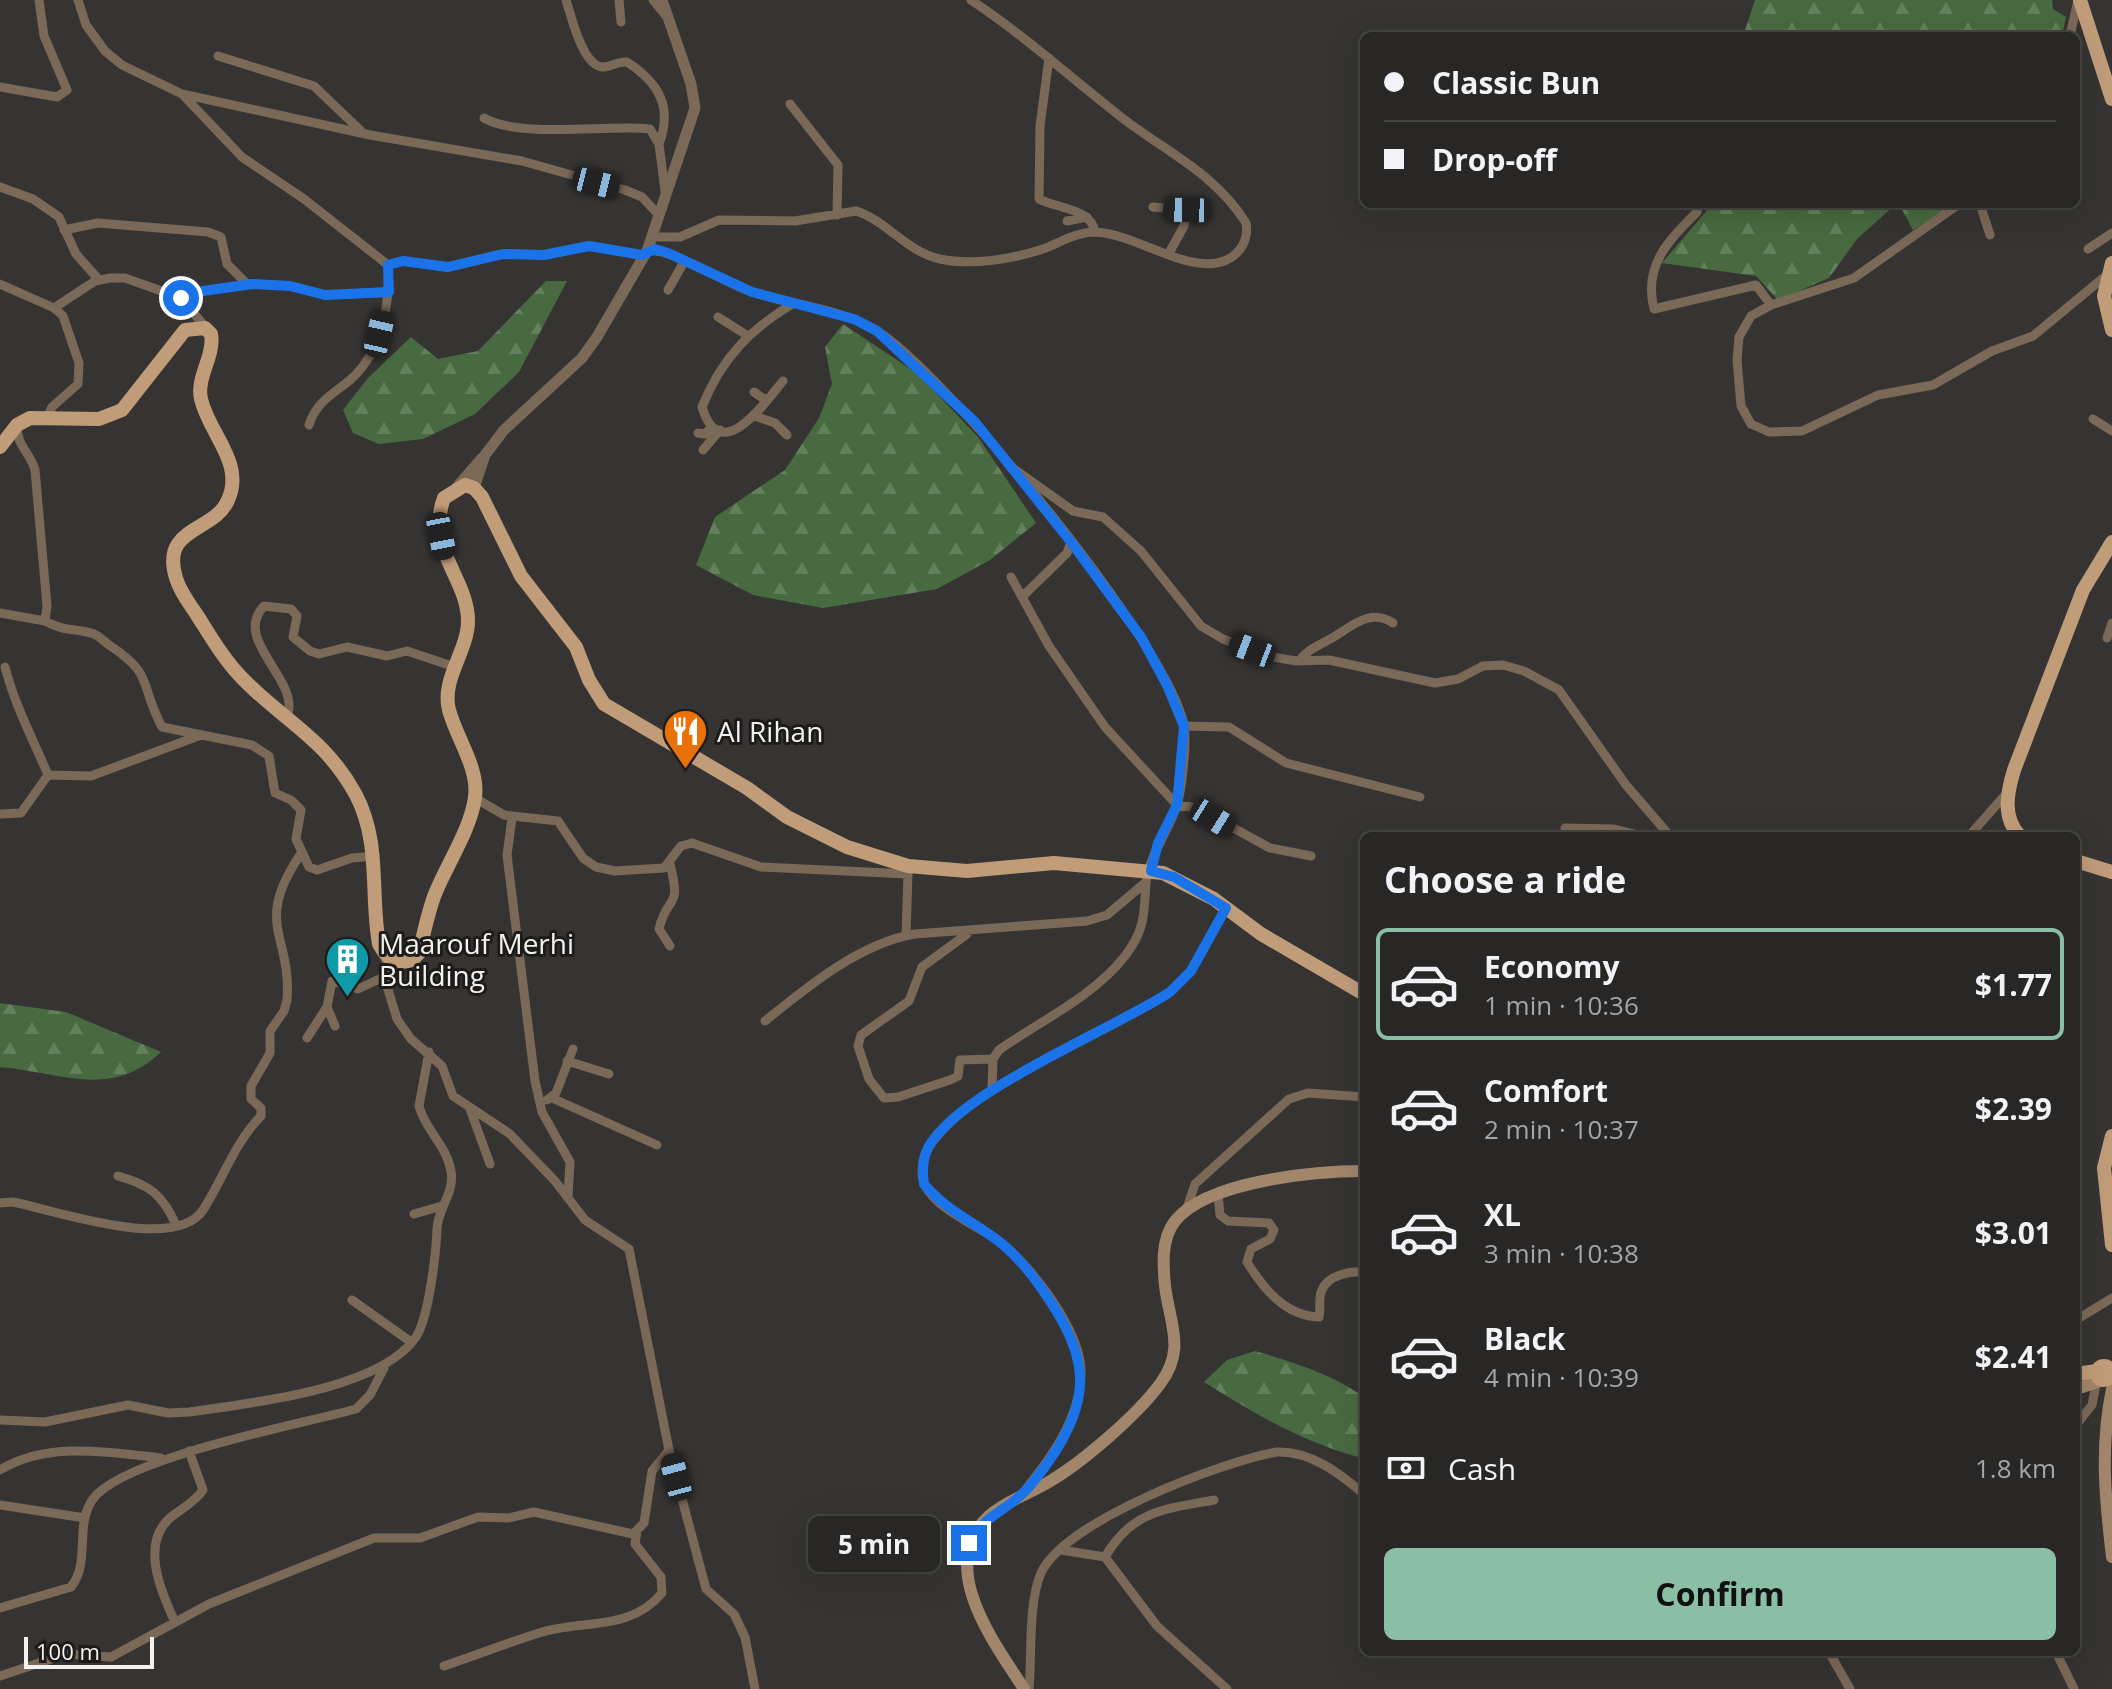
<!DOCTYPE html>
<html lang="en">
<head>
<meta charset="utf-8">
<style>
	body { margin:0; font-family:"Open Sans",sans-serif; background:#302f2e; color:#f1f3f6; height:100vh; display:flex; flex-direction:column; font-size:30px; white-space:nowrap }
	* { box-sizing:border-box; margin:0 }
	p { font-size:26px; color:#a5a5a7 }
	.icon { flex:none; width:44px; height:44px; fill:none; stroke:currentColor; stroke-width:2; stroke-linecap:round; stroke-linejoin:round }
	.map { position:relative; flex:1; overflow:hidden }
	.panel { position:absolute; left:1360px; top:832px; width:720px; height:824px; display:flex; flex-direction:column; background:#282726; border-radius:12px; box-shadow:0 8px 32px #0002,0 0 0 2px #444443 }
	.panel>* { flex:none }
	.guide { position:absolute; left:1360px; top:32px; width:720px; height:176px; border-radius:12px; box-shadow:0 8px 32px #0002,0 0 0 2px #444443; display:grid; align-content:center; height:176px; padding:0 24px; background:#282726 }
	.scale { position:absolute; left:24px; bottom:20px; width:130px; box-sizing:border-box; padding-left:8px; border:4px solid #f3f2f1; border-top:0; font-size:22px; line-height:28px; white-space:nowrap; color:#f3f2f1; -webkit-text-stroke:6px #1d1c1b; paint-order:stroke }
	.end { position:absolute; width:36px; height:36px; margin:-18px; border:10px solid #1a73e8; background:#fff; box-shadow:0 0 0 4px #fff }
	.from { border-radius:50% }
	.bubble { position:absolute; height:56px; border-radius:12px; background:#282726; box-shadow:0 8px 32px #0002,0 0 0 2px #444443; font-size:26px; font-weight:700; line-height:56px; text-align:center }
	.car { position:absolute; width:24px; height:48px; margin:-24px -12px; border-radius:10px; box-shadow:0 0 6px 2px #0007; background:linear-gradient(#222 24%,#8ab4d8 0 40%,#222 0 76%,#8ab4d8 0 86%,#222 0) }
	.guide b { display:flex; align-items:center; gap:28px; height:76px; font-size:30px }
	.guide b+b { border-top:2px solid #444443 }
	.guide i { width:20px; height:20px; background:#f1f3f6 }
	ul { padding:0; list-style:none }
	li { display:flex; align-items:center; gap:24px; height:112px; margin:0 16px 12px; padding:0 8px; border:4px solid transparent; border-radius:12px }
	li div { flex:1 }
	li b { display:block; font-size:30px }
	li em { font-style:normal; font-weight:700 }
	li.active { border-color:#8abfa5 }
	li>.icon { width:72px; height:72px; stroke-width:1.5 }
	h2 { padding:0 24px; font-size:36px; line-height:96px }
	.pay { display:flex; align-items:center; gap:20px; height:88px; padding:0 24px; font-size:30px }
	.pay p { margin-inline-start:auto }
	.button { display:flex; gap:16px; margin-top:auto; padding:16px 24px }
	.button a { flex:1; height:92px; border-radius:12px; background:#8abfa5; color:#111; font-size:32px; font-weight:700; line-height:92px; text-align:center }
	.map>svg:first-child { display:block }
</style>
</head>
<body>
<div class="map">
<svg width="2112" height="1689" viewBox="0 0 2112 1689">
	<defs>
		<pattern id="forest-firs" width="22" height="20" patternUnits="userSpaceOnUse" patternTransform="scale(2)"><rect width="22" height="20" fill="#486a40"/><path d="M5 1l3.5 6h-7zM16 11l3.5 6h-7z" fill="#63805c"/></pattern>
	</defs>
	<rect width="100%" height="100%" fill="#363432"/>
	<path fill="url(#forest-firs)" d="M1755,0H2052L2053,9L2066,17L2062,36H1743Z
		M1705,204H1896L1857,239L1829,278L1778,300L1756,276L1662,263L1709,208Z
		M1899,204H1954L1913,230Z
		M546,281H567L519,372L475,414L423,439L379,444L353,433L343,410L368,378L411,337L438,359L478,351Z
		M843,324L918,374L978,437L1036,523L990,560L937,589L823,608L753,595L696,565L715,517L785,470L819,418L832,384L825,347Z
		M0,1003L66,1012L161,1052C111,1100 60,1072 0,1067Z
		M1255,1351C1293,1362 1332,1374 1364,1397V1451L1358,1457C1301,1441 1253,1413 1204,1382L1227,1360Z"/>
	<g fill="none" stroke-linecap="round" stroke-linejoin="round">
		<path stroke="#7b6958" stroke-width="9" d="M78,0L86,25L105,51L122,65L182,94L242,157L304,199L388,265
			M566,0C571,15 582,65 602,67C611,67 618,61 627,62C659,83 673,107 659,144
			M619,0L621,22
			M653,0L666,16
			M2070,36L2078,0
			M218,56L314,86L361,131
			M1049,58L1040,126L1039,199C1058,209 1091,208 1095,232
			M0,87L57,97L67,90L44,36L39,0
			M182,94L370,135L522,161L625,190L642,197L657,213
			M790,104L838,165L837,215
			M484,118C520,139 608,124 650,129L659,144L665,191
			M0,187L33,199L59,217L76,254L99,280
			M1695,204L1697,212C1668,241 1643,266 1654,309L1756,285L1771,305
			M1959,204L1854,278L1771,305L1751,316L1739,337L1737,360L1741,406L1751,424L1769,432L1802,431L1878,395L1933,385L1992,351L2033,336L2108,274
			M1980,204L1990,235
			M1153,207L1187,210L1184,226L1169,253
			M1067,221L1087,217
			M64,230L98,223L208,232L221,237L227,264L247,284
			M652,237H680L719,220L795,221L856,211C887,221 907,252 940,259C972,266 1012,259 1043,249C1059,243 1077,232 1095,232C1135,233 1188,275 1224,261C1240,255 1249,240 1246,223C1215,173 1166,152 1121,117C1071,78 1025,36 971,0
			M2088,249L2112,233
			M647,251C668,246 727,284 752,292C792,305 838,308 874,329C943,369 1172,649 1184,726C1187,743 1182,789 1177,805C1169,831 1149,855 1146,883C1144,914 1145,930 1125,956C1093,997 1040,1021 999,1050L993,1059L992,1088
			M388,265L403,261L448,267L503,254L544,255L589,246L642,255
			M0,284L54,308L63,316L79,363L78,384L52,407L46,420
			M668,290L684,262
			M181,298L207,329
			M54,308L95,281L110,278H125L181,298L203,291L252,284L290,286L325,295L389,292
			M718,317L748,336
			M783,381C764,404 720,467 702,407C721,359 750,329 794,303
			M754,392L767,401
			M755,416L775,423L787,435
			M2093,419L2112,431
			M309,425C316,402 333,394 350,380C382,352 390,306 388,265
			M698,433L705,434L712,427
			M703,450L720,430
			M1014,469L1073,511L1103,517L1141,551L1201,626L1223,639L1267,656L1296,661L1329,660L1435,683L1458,679L1483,666L1503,665L1524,671L1559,690L1626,785L1670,836
			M1011,577L1049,646L1105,727L1177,805L1197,808L1270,848L1311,856
			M1023,596L1067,553L1071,542
			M0,613L45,621L47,606L35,470C30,452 17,447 17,426
			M45,621C65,632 76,628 94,634C99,636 105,642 109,645C155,675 139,684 162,727L252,745L269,756L275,793L291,800L301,810L296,839L309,867L317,870L352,858L375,856
			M2107,638L2112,623
			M1299,661C1308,649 1318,646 1330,639C1350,628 1370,607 1393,623
			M287,716C302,681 231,640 264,606L291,609L297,616L293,637L310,651L319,654L347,647L387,656L407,651L455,667
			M1184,726L1229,727L1286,763L1420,797
			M48,775L91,776L201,735
			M475,798L504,815L558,821L583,858L596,867L615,871L664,868L681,846L692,843L761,867L908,874V866
			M0,814L21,813L48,775C33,739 15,706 5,667
			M512,818L507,855L535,1081L542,1112L570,1162L568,1197
			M1565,828L1614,829L1643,836
			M1969,836L2007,793
			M967,934L922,967L909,1001L861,1035L858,1046L869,1079L884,1098L898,1097L950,1080L958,1076L960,1060L993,1059
			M906,935L908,874
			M670,946L659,929C668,892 682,912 670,864
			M386,957V983L397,1019L411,1039L442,1066L453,1096L510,1134L555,1181L585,1220L629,1249L669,1450
			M765,1021C807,987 860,943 915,934L1087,921L1107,915L1146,882
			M335,1026L327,1007L332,981L358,989L386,976
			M307,1038L327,1007
			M567,1061L609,1074
			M552,1098L657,1145
			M547,1100L556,1093L573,1049
			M470,1109L490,1164
			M118,1176C150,1185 163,1195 176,1225
			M1218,1195L1220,1215L1228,1221L1269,1223L1274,1230L1270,1239L1251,1249L1247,1262C1263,1288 1285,1316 1319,1317C1321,1308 1318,1297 1322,1290C1328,1275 1350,1271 1364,1272
			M0,1203L13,1202C54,1210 175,1253 203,1210C223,1179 235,1142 261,1116V1108L251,1099V1086L270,1053V1031L284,1011L287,1000C292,935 253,925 300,855
			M1186,1211L1195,1184L1289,1099L1308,1093L1364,1097
			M414,1214L442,1206
			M352,1300L411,1342
			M2076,1320L2112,1298
			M0,1420L45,1422L128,1405L168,1413L189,1412C251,1403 380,1390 416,1337C429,1317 436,1253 437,1229C438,1207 455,1193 451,1171C447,1146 425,1130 419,1106L429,1052
			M2076,1425L2092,1405L2096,1384
			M0,1470C47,1441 109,1452 161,1458
			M1023,1493C1050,1459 1079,1421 1081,1375C1083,1333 1030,1263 997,1240C976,1225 936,1209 925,1185C919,1172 923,1155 931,1144C974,1082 1103,1036 1170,992L1191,971L1226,908
			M0,1505L85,1518
			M1061,1550L1105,1557L1157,1626L1227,1689
			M1105,1557C1132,1510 1166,1509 1214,1500
			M0,1608L71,1587C91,1563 74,1525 93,1499C122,1458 301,1424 356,1409L370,1395L384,1368
			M175,1622C161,1592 140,1544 170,1518C181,1509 195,1502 203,1490L189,1451
			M1829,1652L1850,1689
			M2056,1652L2074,1689
			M444,1666C476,1655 507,1643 539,1633C582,1619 630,1632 662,1593L661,1577L635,1544L637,1531
			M0,1676L66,1654L111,1657L209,1604L374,1538H420L478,1517L508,1518L534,1512L633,1534L644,1523L652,1471L669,1450L706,1589L734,1614L745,1637L755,1689
			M1029,1689C1032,1656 1028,1603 1041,1573C1065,1521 1221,1462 1277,1452C1311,1451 1339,1473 1364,1494"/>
		<path stroke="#7b6958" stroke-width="11" d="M456,488L482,458
			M474,488L485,455L504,430L582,358L597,337L647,251L695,108L691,84L662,0"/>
		<path stroke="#a2866b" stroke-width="12" d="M2076,1389L2103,1380
			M2112,1389C2100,1447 2105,1498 2112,1557
			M1024,1689C994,1642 935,1566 989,1516C1007,1500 1032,1493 1052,1480C1085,1460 1137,1415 1160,1384C1186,1349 1170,1325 1165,1286C1163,1265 1161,1239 1175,1221C1207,1181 1315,1171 1364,1171"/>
		<path stroke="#c09c79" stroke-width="14" d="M2080,0L2112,99
			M2112,263L2104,296L2112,330
			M0,447L17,425L30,418L99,419L122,410L185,330L205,328L211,334C215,356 196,377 201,399C209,434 245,463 228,500C214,533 160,526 176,578C180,592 189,603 197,615C211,637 224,660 243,679C285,722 325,738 356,795C381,843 370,893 379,944C387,959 395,965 412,960L419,953C424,933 428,912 435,894C447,864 471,829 475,797C479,768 456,737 449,710C441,679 468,651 468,621C468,578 425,549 444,498L465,485L474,488L482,497L521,576L576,647L589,680L604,704L747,788L787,817L847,847L908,866L967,871L1054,863L1163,873L1214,899L1261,934L1364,994
			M2020,836C2002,818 2007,793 2014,770L2083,590L2112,542
			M2076,861L2112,872
			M2112,1136L2104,1168L2112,1245
			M2097 1373a7 7 0 1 1 14 0a7 7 0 1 1-14 0Z
			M2076,1374L2097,1371"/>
	</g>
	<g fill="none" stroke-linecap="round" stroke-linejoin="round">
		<path stroke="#1a73e8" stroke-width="10" d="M181,298L203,291L252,284L290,286L325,295L389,292L388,265L403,261L448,267L503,254L544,255L589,246L642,255L655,249L668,253L752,292L854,319L877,331L975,422L1071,542L1141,637L1167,685L1184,726L1177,805L1158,843L1151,871L1174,877L1226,908L1191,971L1170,992C1110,1031 959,1091 928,1148C922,1160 922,1171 924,1184C945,1210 976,1223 1001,1243C1022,1260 1038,1282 1052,1304C1090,1362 1090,1402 1049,1461C1041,1472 1032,1485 1022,1494C1003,1512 982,1518 969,1543"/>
	</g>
	<defs>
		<symbol id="restaurant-pin" viewBox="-11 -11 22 30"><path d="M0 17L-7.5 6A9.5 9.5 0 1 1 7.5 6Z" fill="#e8710a" stroke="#1d1c1b"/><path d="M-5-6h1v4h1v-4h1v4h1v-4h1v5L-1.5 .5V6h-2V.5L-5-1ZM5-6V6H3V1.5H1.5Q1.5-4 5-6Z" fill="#fff"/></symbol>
		<symbol id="building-pin" viewBox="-11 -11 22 30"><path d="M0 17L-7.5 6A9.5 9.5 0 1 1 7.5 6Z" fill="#0f9aa8" stroke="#1d1c1b"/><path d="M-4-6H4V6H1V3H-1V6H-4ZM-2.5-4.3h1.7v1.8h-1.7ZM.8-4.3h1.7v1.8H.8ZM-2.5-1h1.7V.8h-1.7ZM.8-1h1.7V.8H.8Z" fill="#fff"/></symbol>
	</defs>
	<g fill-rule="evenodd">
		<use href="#restaurant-pin" x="660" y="706" width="51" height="69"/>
		<use href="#building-pin" x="322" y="934" width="51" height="69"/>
	</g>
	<g text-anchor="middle" stroke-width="6" stroke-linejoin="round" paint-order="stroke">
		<g font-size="28" fill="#f3f2f1" stroke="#1d1c1b" text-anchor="start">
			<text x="717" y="742">Al Rihan</text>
			<text x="379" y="954">Maarouf Merhi<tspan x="379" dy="32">Building</tspan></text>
		</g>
	</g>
</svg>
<div class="scale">100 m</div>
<i class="end from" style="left:181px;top:298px"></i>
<i class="end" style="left:969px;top:1543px"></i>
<div class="bubble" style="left:808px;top:1516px;width:132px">5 min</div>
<i class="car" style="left:596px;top:183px;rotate:104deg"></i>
<i class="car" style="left:1187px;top:210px;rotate:271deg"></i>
<i class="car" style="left:379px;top:334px;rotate:13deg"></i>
<i class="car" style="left:441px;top:536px;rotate:169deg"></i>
<i class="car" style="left:1252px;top:650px;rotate:291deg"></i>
<i class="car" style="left:1213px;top:818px;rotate:122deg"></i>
<i class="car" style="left:676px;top:1477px;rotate:345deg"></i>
<div class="guide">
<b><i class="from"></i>Classic Bun</b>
<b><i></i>Drop-off</b>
</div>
<section class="panel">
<h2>Choose a ride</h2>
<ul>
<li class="active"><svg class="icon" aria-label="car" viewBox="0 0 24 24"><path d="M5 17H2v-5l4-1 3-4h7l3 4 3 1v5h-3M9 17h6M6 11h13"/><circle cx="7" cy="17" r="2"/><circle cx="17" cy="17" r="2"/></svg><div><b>Economy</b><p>1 min · 10:36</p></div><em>$1.77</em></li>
<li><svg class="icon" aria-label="car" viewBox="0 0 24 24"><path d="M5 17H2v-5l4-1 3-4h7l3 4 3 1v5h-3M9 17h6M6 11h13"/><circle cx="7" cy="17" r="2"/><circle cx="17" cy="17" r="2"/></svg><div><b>Comfort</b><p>2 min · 10:37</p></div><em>$2.39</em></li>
<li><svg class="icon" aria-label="car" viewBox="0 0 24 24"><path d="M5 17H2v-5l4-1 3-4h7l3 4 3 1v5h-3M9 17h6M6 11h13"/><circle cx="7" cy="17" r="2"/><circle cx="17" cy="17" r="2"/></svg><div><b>XL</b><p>3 min · 10:38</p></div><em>$3.01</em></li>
<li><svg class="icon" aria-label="car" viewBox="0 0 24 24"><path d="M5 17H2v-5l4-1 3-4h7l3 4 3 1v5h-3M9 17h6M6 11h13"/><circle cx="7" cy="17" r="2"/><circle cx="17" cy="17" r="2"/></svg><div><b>Black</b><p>4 min · 10:39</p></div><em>$2.41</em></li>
</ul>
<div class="pay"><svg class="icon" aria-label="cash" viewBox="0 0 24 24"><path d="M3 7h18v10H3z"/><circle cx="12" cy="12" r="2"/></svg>Cash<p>1.8 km</p></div>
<div class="button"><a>Confirm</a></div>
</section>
</div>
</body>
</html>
